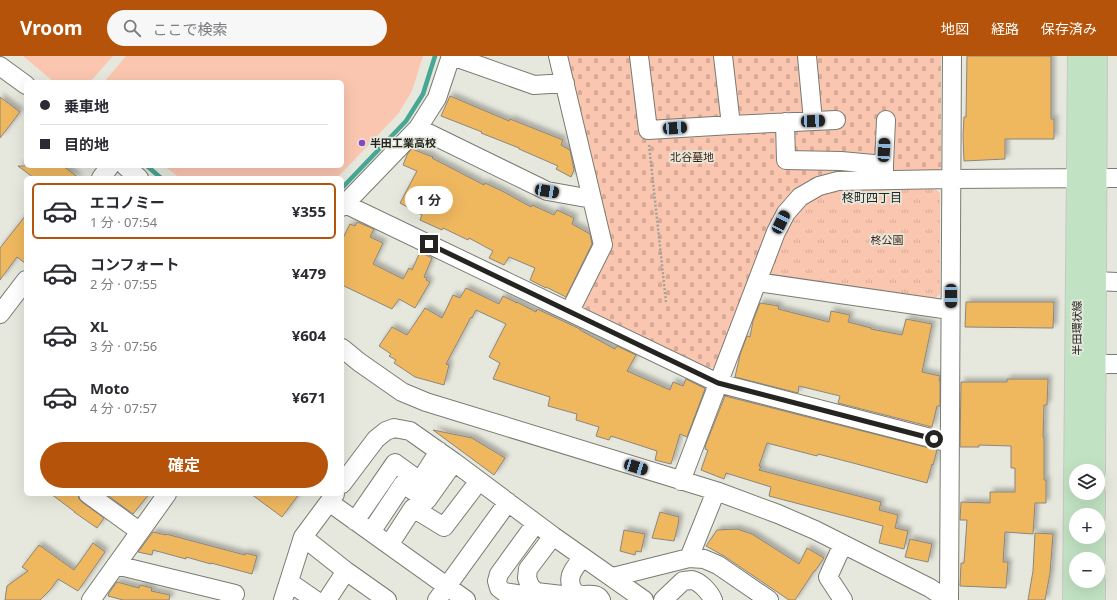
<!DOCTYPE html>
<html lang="ja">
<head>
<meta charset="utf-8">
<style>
	body { margin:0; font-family:"Noto Sans","Noto Sans JP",sans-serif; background:#f7f7f7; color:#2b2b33; height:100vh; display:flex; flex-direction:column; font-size:15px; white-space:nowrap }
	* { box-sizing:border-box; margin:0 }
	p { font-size:13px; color:#7c7c81 }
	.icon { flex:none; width:22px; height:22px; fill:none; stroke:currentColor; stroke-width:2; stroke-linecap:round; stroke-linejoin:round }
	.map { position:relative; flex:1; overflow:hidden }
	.side { position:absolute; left:24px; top:120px; width:320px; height:320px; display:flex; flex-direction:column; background:#fff; border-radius:6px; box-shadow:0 4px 16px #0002 }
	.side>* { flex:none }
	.top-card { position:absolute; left:24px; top:24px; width:320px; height:88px; border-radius:6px; box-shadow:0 4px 16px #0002; display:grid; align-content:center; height:88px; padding:0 16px; background:#fff }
	.buttons { position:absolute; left:1069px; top:408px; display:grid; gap:8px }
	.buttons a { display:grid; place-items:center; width:36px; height:36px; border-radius:50%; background:#fff; box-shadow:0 4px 16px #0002; font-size:20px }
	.end { position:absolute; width:18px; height:18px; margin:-9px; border:5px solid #242421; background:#fff; box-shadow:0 0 0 2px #fff }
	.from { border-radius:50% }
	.bubble { position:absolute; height:28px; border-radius:14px; background:#fff; box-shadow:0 4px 16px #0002; font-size:13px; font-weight:700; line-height:28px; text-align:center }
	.car { position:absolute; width:12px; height:24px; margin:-12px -6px; border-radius:5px; box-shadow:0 0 3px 1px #0007; background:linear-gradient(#222 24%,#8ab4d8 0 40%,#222 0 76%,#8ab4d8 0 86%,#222 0) }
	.top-card b { display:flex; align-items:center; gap:14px; height:38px; font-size:15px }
	.top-card b+b { border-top:1px solid #e1e1e2 }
	.top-card i { width:10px; height:10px; background:#2b2b33 }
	ul { padding:7px 0 0; list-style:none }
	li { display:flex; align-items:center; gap:12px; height:56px; margin:0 8px 6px; padding:0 8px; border:2px solid transparent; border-radius:6px }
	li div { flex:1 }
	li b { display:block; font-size:15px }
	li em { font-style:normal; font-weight:700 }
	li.current { border-color:#b45309 }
	li>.icon { width:36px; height:36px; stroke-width:1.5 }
	.button { display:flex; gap:8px; margin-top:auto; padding:8px 16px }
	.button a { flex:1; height:46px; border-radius:24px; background:#b45309; color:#fff; font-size:16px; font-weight:700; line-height:46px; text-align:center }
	header { display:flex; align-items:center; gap:24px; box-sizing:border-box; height:56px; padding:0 20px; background:#b45309; color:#fff }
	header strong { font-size:19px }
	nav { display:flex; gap:22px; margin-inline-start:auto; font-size:14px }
	.search { width:280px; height:36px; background:#f7f7f7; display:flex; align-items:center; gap:10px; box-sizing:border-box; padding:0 14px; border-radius:22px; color:#7c7c81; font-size:15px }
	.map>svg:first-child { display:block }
</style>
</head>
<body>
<header>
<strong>Vroom</strong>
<div class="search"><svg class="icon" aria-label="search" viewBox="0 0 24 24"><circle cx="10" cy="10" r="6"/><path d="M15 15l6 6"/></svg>ここで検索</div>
<nav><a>地図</a><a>経路</a><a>保存済み</a></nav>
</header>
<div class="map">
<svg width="1117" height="544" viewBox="0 0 1117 544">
	<defs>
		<pattern id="cemetery-stones" width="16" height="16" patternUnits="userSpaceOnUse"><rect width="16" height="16" fill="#fac6b0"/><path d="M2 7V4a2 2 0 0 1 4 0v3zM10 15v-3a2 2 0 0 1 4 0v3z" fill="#d6aa97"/></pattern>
		<pattern id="park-tufts" width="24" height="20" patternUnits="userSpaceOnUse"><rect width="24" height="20" fill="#fac6b0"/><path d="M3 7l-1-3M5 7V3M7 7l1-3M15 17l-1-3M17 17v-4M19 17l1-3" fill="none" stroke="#d6aa97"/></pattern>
		<filter id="shadow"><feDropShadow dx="3.5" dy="-3.5" stdDeviation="2" flood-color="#0004"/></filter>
	</defs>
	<rect width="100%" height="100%" fill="#e7e8dd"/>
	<path fill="#fac6b0" d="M23,0H113L90,26H54Z
		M126,0H423L412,35L398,58L337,122H180L164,110H342V26H104Z"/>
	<path fill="url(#cemetery-stones)" d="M564,0H941V112L934,116L796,133L784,144L775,159L716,311L710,312L583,253L582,246L609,190Z"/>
	<path fill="url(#park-tufts)" d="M934,132L940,137V238L934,243L773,222L770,214L787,170L798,153L812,143L828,135L846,133Z"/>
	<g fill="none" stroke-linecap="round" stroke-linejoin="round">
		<path stroke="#46a794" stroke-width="4.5" d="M147,110L161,122
			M342,132L406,65L423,38L435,0"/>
	</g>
	<path fill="#efb85e" stroke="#8c867e" filter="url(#shadow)" d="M967,0H1051V63H1054V83H1005V103L964,105L963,80L964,61H966Z
		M450,40L509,65L510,63L563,84L561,89L570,94L574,114L571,121L556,113L558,110L519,93V92L481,77L482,76L441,60Z
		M0,41L20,56L0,82Z
		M412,93L433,101L432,102L484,129L485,127L504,136L531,151L532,149L554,159L557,154L574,162L572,168L590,178L592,188L566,241L546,231V232L530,224L535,212L509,201L504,209L489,202L493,195L469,182L468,184L443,172L442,174L420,164L422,159L400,147L417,115L403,109L408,97Z
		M18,110H63L79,122H34Z
		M26,159V208L17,201L0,224V192Z
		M357,166L374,173L370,181L383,187L373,208L403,223L409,212L412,214L420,196L432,202L424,221L427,222L426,224L430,226L415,252L399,243L392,253L342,229V184L350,168L355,170Z
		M466,232L499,248L503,240L517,247V246L536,256L537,253L580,273V274L615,293L617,290L636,299L627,315L670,334L673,326L683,330L686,323L704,332L705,333L687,381L680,378L671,408L655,404L657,395L611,380L609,384L596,380L599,371L576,364L577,358L548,350L550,341L493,323L500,307L489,301L506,268L476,254L472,262L471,261L446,308L449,309L444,329L415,321L394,307L396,304L389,300L391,298L379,290L392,271L407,279L425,252L442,262L453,239L460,242Z
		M966,246H1054L1053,272L965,271Z
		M760,247L779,250L778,253L829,266L831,255L850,259L848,266L871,272V273L902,279L906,263L932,268L922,316L940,320L939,325H940V350H937L932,371L838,347L840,340L799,330L798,337L735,321L740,299L747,280L750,281L753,265Z
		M1007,323H1048L1047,349H1044L1043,381H1044V424H1046V447H1035L1033,478L1005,476L1003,506H1008L1006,532L960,530L961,507H964L967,464H960L961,446L990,447V436H1015V412H1011V390L979,389V391H960L961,326H1007Z
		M725,340L937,394L933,409L932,408L927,427L853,407L818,398L817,400L767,387L759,410L761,411L759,414L881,446L879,454L898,459L895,472L908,475L904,493L879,487L883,470L769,440L771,431L726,417L724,423L701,414L708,394L705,393L706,388Z
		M433,374L472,382L505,402L494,419Z
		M51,438H78L79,443L82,446L104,462L97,472L74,456H75Z
		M106,438H149L133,458Z
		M251,438H299L282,461Z
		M660,456L679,461L678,469L674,485L652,482Z
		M737,473L752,478L799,508L807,492L824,502L815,515H814L795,544H789L724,500L706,490L717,474Z
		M624,474L645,478L641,496L636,495L635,499L620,495Z
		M153,476L166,479V478L245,499V497L257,500L252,518L211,507V508L186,501V503L153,494L152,499L138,496Z
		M1035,477L1053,478L1050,517L1045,544H1028L1033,515Z
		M910,483L932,488L928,506L905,501Z
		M93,487L105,496L78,535L58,523L51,533L40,544H5L7,530L28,515L22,511L39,489L74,514Z
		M117,526L139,532L140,529L152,532L151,535L170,539L169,544H123L108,540L109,537Z"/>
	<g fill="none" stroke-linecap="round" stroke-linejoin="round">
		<defs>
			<path id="minor" d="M452,0L534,29L565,27
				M558,0L603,189L570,255
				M639,0L648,74L731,69L836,64
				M723,0L731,69
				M807,0L813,65
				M0,10L26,29
				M785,66L786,104L841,105L884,109
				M418,72L547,135L592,143
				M125,110L139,122
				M884,119V109L886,64
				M101,122L110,110
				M345,148L718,327L950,387
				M342,151L418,72L437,42L451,0
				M1095,225L1117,226
				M757,226L950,254
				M0,258L26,224
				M342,292L359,306L402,336L426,346L716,435L778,458L815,474L930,532L948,544
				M1094,308H1117
				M681,425L776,176L786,157L800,141L819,130L838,125L951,123L1117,122
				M342,428L376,383L386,375L394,372L410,375L454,406L553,480L644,544
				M88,438L139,475
				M329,446L466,544
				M355,465L395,407L420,425L439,395
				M371,476L403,428L427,444L454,406
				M553,480L528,513L527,522L530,530L536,536L562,539L569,544
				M303,481L346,515L387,544
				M843,488L828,521L843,544
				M389,489L413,452L444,471L479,425
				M583,501C579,506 573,513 571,519C569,526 571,535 578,538C586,541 596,535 601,544
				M689,502L716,435
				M116,509L235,538
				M613,521L689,502L704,503L718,509L769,544
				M289,526L315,544
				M91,544L167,438
				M283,544L303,481L335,438
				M327,544L346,515
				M437,544L508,446
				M527,544L523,539L504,536L499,532L497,525L499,518L536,467
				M663,544L683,525C686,525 690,524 692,524C701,526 710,537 713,544
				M949,544L952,0"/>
			<path id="major" d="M1094,415L1096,0
				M1094,459V437
				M1094,503V481
				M1074,544L1079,0
				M1094,544V525"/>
		</defs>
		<use href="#minor" stroke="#7a7b72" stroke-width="20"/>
		<use href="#major" stroke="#c6c6c5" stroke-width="24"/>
		<path stroke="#a1a199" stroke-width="2.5" stroke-dasharray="2 2" stroke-linecap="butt" d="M649,89L666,246"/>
		<use href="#minor" stroke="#fff" stroke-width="18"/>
		<use href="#major" stroke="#c2e3c3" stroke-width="22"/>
	</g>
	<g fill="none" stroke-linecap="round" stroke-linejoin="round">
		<path stroke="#242421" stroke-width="5" d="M429,188L718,327L934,383"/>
	</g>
	<circle fill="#8349c0" stroke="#e7e8dd" stroke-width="1.5" cx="362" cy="87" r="4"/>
	<g text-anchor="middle" stroke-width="3.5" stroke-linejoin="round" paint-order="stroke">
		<g font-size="11" font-weight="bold" fill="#242421" stroke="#e7e8dd" text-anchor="start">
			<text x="370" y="91">半田工業高校</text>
		</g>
		<g font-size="11" fill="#431f0e" stroke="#e7e8dd">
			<text x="692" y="105">北谷墓地</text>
			<text x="887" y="188">柊公園</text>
		</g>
		<g font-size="11" fill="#242421" stroke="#e7e8dd">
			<text transform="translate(1077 272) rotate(-90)" y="4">半田環状線</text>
		</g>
		<g font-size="12" fill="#242421" stroke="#e7e8dd">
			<text x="872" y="146">柊町四丁目</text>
		</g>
	</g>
</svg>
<div class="buttons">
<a><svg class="icon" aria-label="layers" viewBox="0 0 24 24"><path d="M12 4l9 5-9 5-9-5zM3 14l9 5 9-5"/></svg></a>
<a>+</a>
<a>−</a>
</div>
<i class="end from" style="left:934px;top:383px"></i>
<i class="end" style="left:429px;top:188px"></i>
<div class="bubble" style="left:405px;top:130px;width:48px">1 分</div>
<i class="car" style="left:813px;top:65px;rotate:88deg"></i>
<i class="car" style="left:675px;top:72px;rotate:86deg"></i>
<i class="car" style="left:884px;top:94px;rotate:3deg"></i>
<i class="car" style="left:547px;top:135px;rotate:99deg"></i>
<i class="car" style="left:781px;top:166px;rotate:26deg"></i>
<i class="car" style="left:951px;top:240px;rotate:180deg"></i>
<i class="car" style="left:636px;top:411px;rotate:107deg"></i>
<div class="top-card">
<b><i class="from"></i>乗車地</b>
<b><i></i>目的地</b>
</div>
<section class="side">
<ul>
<li class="current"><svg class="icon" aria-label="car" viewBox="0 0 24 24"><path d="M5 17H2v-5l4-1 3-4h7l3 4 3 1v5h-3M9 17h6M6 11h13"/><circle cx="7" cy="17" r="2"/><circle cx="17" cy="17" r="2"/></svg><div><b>エコノミー</b><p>1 分 · 07:54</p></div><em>¥355</em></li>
<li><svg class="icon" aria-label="car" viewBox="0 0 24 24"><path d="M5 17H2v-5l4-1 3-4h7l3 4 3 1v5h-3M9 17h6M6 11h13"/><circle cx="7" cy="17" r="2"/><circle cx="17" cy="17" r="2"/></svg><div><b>コンフォート</b><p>2 分 · 07:55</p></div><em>¥479</em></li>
<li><svg class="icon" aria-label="car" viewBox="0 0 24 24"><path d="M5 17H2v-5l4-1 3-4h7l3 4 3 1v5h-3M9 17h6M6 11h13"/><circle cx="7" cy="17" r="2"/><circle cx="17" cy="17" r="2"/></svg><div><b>XL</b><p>3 分 · 07:56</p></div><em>¥604</em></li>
<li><svg class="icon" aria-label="car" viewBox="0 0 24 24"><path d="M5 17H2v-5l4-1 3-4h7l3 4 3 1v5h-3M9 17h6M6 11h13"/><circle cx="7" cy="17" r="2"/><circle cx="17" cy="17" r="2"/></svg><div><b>Moto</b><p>4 分 · 07:57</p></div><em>¥671</em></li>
</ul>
<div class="button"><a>確定</a></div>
</section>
</div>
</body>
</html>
